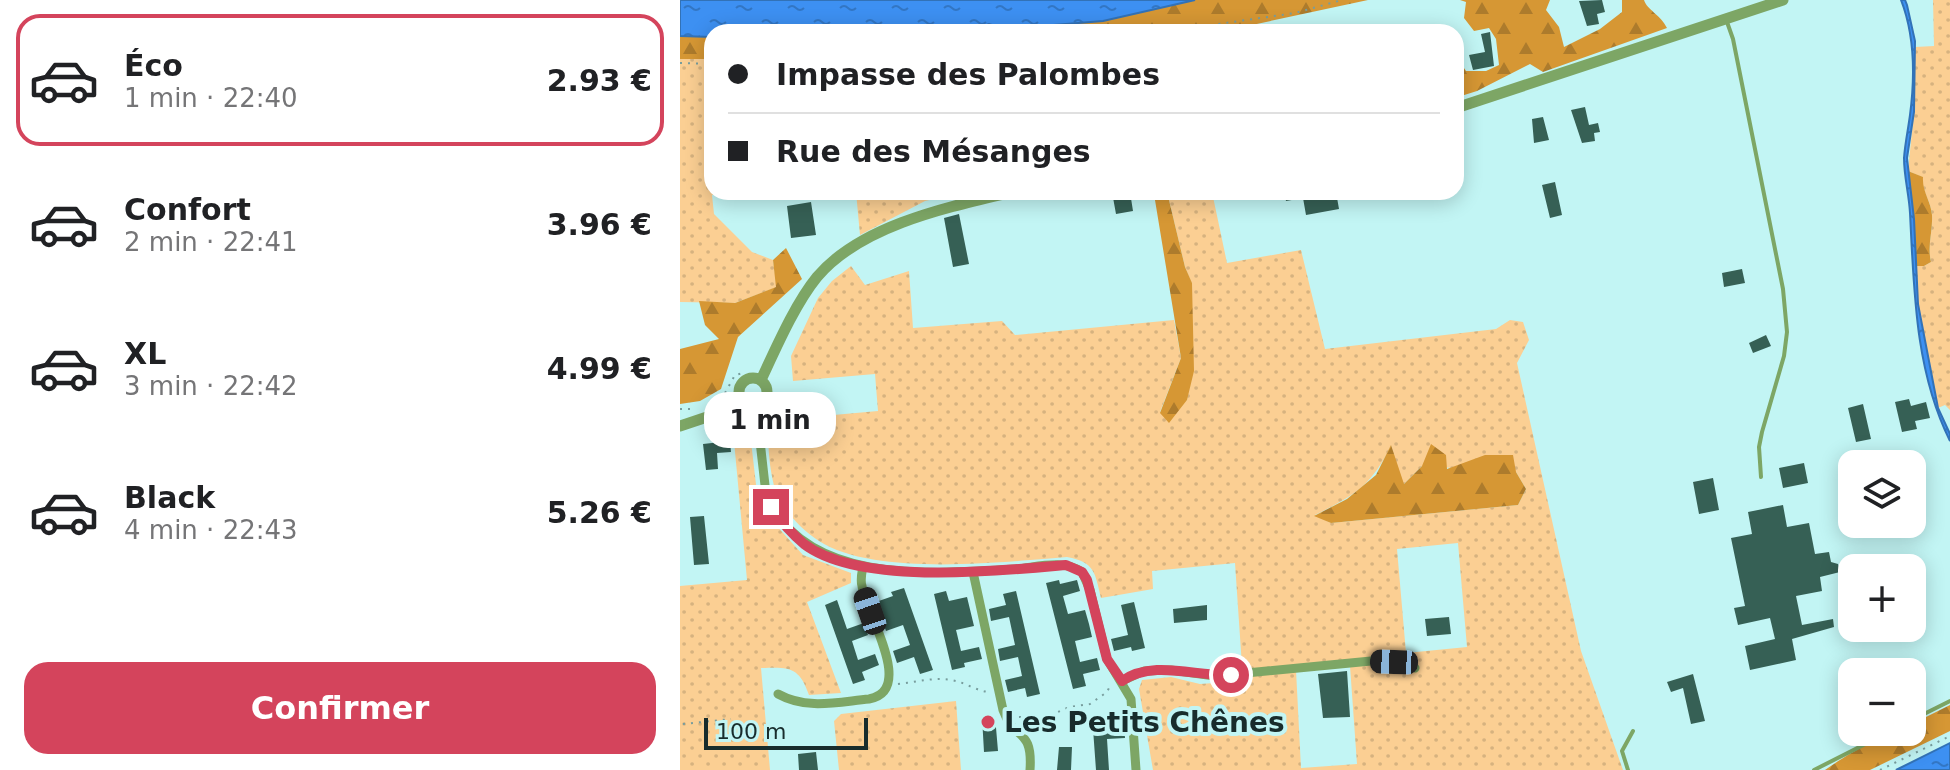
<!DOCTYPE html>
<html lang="fr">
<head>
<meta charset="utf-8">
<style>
	body { margin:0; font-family:"DejaVu Sans",sans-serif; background:#f2f2f2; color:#202124; height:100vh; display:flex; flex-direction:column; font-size:30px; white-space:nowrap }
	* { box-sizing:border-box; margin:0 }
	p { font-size:26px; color:#757577 }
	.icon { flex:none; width:44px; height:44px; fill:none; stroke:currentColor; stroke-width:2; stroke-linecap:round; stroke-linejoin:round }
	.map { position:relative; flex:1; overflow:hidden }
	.panel { display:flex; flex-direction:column; background:#fff; width:680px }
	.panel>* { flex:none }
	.hud { position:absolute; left:24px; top:24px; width:760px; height:176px; border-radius:24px; box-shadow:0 4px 20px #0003; display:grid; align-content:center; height:176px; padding:0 24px; background:#fff }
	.tools { position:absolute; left:1158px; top:450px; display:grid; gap:16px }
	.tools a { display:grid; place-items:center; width:88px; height:88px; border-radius:16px; background:#fff; box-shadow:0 4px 20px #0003; font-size:40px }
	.scale { position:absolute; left:24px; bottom:20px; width:164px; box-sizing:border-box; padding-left:8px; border:4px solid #182c2c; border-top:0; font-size:22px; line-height:28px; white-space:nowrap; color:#182c2c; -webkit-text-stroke:6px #c2f5f4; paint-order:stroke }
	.end { position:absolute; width:36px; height:36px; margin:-18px; border:10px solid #d4445c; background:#fff; box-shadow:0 0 0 4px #fff }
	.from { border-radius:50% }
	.bubble { position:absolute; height:56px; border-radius:24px; background:#fff; box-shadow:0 4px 20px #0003; font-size:26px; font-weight:600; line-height:56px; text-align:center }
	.car { position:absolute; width:24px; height:48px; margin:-24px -12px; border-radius:10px; box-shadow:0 0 6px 2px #0007; background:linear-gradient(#222 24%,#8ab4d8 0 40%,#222 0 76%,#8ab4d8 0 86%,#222 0) }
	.hud b { display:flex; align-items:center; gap:28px; height:76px; font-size:30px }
	.hud b+b { border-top:2px solid #e0e0e0 }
	.hud i { width:20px; height:20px; background:#202124 }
	ul { padding:14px 0 0; list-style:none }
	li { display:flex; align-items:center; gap:24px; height:132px; margin:0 16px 12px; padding:0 8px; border:4px solid transparent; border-radius:24px }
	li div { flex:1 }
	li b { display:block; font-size:30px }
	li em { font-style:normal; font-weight:600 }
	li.selected { border-color:#d4445c }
	li>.icon { width:72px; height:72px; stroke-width:1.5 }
	.action { display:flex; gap:16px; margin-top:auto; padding:16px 24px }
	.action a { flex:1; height:92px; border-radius:24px; background:#d4445c; color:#fff; font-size:32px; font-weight:600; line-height:92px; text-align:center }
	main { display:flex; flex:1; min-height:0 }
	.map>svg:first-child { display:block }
</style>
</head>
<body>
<main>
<section class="panel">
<ul>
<li class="selected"><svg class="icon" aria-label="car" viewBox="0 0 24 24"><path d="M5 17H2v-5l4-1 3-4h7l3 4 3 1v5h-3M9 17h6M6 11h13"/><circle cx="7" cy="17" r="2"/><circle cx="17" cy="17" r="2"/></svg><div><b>Éco</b><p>1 min · 22:40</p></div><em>2.93 €</em></li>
<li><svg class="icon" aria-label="car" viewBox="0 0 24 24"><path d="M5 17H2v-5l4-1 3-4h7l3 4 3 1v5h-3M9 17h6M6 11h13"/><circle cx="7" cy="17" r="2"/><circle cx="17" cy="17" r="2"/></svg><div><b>Confort</b><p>2 min · 22:41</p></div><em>3.96 €</em></li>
<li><svg class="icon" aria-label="car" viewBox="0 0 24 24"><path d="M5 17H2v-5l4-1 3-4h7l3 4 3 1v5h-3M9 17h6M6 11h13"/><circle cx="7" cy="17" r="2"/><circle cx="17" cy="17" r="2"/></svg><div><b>XL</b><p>3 min · 22:42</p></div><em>4.99 €</em></li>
<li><svg class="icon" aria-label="car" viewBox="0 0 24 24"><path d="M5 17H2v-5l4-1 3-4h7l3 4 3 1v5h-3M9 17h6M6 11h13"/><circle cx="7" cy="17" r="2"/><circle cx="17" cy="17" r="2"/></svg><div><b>Black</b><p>4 min · 22:43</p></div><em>5.26 €</em></li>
</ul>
<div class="action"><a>Confirmer</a></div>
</section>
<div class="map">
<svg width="1270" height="770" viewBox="0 0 1270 770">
	<defs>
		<pattern id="green-dots" width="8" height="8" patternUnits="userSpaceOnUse" patternTransform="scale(2)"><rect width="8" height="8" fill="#fbcf93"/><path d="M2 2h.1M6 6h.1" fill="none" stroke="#d6b27f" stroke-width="1.8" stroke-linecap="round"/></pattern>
		<pattern id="forest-firs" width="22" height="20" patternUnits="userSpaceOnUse" patternTransform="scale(2)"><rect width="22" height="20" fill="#d69734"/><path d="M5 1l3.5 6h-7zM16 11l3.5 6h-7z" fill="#ad7b2c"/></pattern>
		<pattern id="water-ripples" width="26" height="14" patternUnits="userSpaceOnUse" patternTransform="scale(2)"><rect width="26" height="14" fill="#3d90f2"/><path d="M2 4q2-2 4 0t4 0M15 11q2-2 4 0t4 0" fill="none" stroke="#3276c4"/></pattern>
	</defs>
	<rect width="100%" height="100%" fill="#c2f5f4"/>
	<path fill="url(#green-dots)" fill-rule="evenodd" d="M1253,0H1270V410L1265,405L1258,408C1249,360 1236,314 1235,266H1244L1251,262C1247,245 1253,232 1252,215C1251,201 1242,192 1242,177L1228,171L1234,112L1235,47L1254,46Z
		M0,59H32V192H54L32,195L34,214L72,252L93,260L97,287L55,303L0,302Z
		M176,192H285L245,201L180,235Z
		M474,192H532L547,263L621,250L645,349L816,329L830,320L843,322L849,340L837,363L901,651L943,770H473L459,689L462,680L491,677L520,684L563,681L555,563L472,571L473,589L421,598C415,573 415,562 387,557C323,562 195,577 139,541C123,531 107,514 98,497C90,481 82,420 96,408C103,402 111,405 119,407L120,418L198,411L195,374L113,381L111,356L138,298L152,281L171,266L185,285L229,271L233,328L322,321L335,335L494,320L501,358L480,412L507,400L512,284L505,267L488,196ZM711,446L723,485L742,466L836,472L846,489L838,505L651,523L635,515C675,495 690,487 711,446ZM778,543L787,647L726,653L717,549ZM670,666L677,764L621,768L616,670Z
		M57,415L63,416L69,424L77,493L85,513L123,555L171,573V583L127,602L161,693L129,695C119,666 109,667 81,668L90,770H0V586L67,580L54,441L43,422Z
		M276,701L281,770H159L154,721L161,714Z"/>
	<path fill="url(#forest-firs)" d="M515,0H688L572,25L536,29L514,25L470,32H287L309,23L325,29L423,21Z
		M780,0H870L866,10L879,27L884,47L920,29L942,12V0H964C967,10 981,15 987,28L863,72L850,64L797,91L778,97L776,56L786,71H806L819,65L816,39L809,28L794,31L784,18L786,2Z
		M0,36L32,37V59H0Z
		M1228,171L1243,177C1242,192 1251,201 1252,215C1253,232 1247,245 1251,262L1244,266H1235L1234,219Z
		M474,194L488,196L505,267L512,283L514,371L507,400L489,423L480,413L501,358Z
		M106,248L122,279L58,337L41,389L20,401L0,404V349L39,339L25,325L19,301L55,303L96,287L93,260Z
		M751,444L766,455L767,469L805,455H833L836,472L846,489L838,505L651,523L634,516L667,499L696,475L711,445L724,484L742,466Z
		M1270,705V731L1190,770H1145C1170,753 1202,732 1232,732V724Z"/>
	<path fill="url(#water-ripples)" stroke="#3272b7" stroke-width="2" d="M0,0H515L423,21L325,29L309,24L287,32H32V37L0,36Z
		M1221,0H1225L1227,5L1235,41L1234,112L1227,158L1234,219L1238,304L1258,408L1270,434V441C1235,371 1234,290 1230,213C1229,194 1224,177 1224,158C1225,144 1228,130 1230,115C1235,77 1235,36 1221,0Z
		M1270,743V770H1216Z"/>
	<path fill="#366055" d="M922,0L925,12L917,14L919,24L907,26L899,1Z
		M810,32L814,66L793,70L789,55L805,52L801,34Z
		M905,107L909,125L918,123L920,132L914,133L915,141L902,143L891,110Z
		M863,117L869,140L854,143L852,119Z
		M875,182L882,215L870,218L862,185Z
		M432,192H450L453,211L436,214Z
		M604,192H656L659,209L626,215L623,198L606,201Z
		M131,202L136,235L111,238L107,206Z
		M279,214L289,264L273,267L264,218Z
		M1062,269L1065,283L1044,287L1042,273Z
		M1086,335L1091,346L1073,353L1069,343Z
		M1229,399L1231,406L1246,402L1250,418L1235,421L1237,429L1222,432L1215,402Z
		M1183,404L1191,439L1176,442L1168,408Z
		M50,441L51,452L37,453L38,469L26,470L23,444Z
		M1124,463L1128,483L1103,488L1099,468Z
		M1033,478L1039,510L1019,514L1013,482Z
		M1103,505L1107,527L1129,523L1135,554L1149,552L1151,562L1158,564L1160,572L1140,577L1142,591L1116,596L1122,625L1153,619L1154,627L1112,639L1116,660L1070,670L1065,646L1095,639L1090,618L1058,625L1054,608L1065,606L1051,538L1072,534L1068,512Z
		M24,516L29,564L14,565L10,517Z
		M379,580L380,584L397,580L400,591L383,596L388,614L405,610L409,624L412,637L395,641L400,662L417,658L420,670L403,674L406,686L393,689L366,583Z
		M224,588L253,670L240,674L234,657L217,663L213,651L230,645L223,625L206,631L196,602L213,596L211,592Z
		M266,591L269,601L287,597L294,626L276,630L277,634L281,651L299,647L302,659L284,663L285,667L272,670L254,594Z
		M336,591L360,694L347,697L345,688L328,692L325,680L342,676L338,657L320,661L318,649L335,645L329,617L311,621L309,609L326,605L323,594Z
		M157,600L167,629L184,623L188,635L172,641L178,660L195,654L199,665L182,672L185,680L173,684L145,605Z
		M454,602L465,648L452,651L451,647L434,651L431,639L448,635L441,605Z
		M527,605V620L494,623L493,609Z
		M769,617L771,634L747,636L745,619Z
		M667,671L670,717L643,718L638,674Z
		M1013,674L1025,721L1011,724L1003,688L991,692L987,682Z
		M426,714V726L444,725L445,738L427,739L429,770H416L412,715Z
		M315,716L318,751L304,752L302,717Z
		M379,747H392L391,770H377Z
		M136,752L138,770H119L118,754Z"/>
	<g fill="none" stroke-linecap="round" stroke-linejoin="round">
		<path stroke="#789d9d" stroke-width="2" stroke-dasharray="2 6" stroke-linecap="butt" d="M483,32L615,13L662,0
			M0,63L32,64
			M45,393L55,375L63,373L66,380
			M0,409H15
			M218,684C236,682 254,677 271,680C285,682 296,691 309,692
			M339,717L369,716L389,707L410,704L427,692L430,686
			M3,724L51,719
			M1200,770L1270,736"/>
		<path stroke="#7da665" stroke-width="4" d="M1047,22L1053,39L1103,289L1107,332L1104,356L1082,432L1079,447L1081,477
			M1232,720L1270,701
			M948,770L942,751L953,731
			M1134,770L1209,732"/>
		<path stroke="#7da665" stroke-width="9" d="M76,406L86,494C124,586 254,574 336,569C358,567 383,559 402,572L410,590L427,659L451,699L456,770
			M293,572L323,710C334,741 353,727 350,770
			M442,681L464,671L491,670L535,676L691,661L714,662L735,668
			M98,694C127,710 157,702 189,699C236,690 186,614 182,586C180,580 182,572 183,566"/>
		<path stroke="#7da665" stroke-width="11" d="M776,108L1103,0
			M59 392a14 14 0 1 1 28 0a14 14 0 1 1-28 0Z
			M81,380C96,348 115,304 137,277C181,225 268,207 332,192
			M0,426L33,415L61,398"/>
	</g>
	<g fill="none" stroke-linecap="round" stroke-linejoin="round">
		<path stroke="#d4445c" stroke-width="10" d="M91,507C100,520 112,534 124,544C179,586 320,571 386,565L402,572L407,580L427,659L442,681C474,659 516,677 551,675"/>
	</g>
	<circle fill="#d4445c" stroke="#c2f5f4" stroke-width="3" cx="308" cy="722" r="8"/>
	<g text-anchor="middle" stroke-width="8" stroke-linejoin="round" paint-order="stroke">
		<g font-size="28" font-weight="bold" fill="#182c2c" stroke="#c2f5f4" text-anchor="start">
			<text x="324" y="732">Les Petits Chênes</text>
		</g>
	</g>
</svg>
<div class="tools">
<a><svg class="icon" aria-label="layers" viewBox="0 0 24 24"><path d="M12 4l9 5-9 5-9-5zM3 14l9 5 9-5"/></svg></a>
<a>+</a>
<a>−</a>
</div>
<div class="scale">100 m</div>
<i class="end from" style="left:551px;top:675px"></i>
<i class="end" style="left:91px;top:507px"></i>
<div class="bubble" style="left:24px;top:392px;width:132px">1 min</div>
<i class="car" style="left:190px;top:611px;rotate:341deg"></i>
<i class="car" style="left:714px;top:662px;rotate:272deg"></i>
<div class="hud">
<b><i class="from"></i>Impasse des Palombes</b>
<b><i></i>Rue des Mésanges</b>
</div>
</div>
</main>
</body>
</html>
